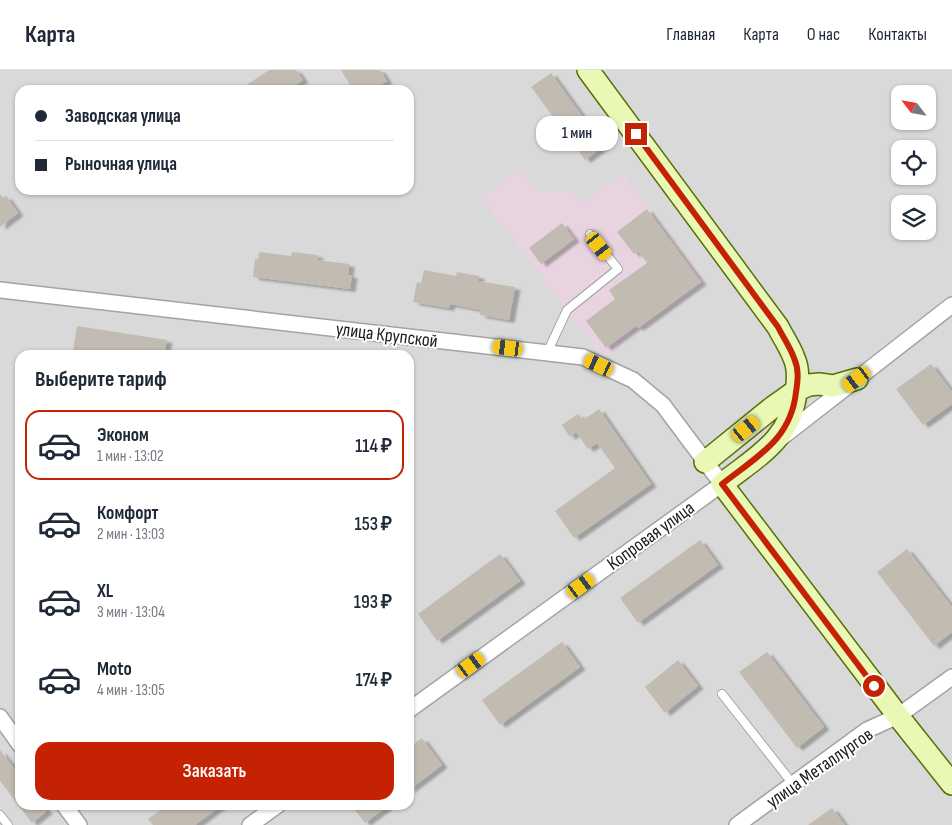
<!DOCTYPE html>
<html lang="ru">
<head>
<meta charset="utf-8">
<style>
	body { margin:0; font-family:"Sofia Sans Condensed",sans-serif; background:#f6f6f7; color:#1f2937; height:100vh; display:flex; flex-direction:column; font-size:19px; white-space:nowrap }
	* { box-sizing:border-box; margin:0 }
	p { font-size:16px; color:#747a83 }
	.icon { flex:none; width:28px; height:28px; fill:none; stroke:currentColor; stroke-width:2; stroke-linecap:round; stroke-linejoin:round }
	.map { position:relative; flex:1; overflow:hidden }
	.details { position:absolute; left:15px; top:280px; width:399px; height:460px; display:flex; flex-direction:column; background:#fff; border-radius:15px; box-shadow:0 1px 4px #0004 }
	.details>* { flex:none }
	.top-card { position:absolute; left:15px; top:15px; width:399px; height:110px; border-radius:15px; box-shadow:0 1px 4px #0004; display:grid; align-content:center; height:110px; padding:0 20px; background:#fff }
	.needle { width:32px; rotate:301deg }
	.controls { position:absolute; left:891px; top:15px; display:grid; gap:10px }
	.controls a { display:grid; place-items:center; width:45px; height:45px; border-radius:10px; background:#fff; box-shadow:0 1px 4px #0004; font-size:25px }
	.end { position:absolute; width:22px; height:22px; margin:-11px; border:6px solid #c52103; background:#fff; box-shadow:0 0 0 2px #fff }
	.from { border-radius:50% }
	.bubble { position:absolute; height:35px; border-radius:15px; background:#fff; box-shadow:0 1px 4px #0004; font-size:16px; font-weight:600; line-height:35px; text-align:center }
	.car { position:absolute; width:15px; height:30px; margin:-15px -8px; border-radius:6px; box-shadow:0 0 4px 1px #0007; background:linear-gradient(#f5c518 24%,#345 0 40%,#f5c518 0 76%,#345 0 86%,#f5c518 0) }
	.top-card b { display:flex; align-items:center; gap:18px; height:48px; font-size:19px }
	.top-card b+b { border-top:1px solid #e0e1e3 }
	.top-card i { width:12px; height:12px; background:#1f2937 }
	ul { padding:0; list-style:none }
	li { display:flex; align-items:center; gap:15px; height:70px; margin:0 10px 8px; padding:0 10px; border:2px solid transparent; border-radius:15px }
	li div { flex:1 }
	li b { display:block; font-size:19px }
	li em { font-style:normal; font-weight:600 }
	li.current { border-color:#c52103 }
	li>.icon { width:45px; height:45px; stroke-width:1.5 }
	h2 { padding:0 20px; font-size:22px; line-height:60px }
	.cta { display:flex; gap:10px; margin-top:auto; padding:10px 20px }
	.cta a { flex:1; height:58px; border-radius:15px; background:#c52103; color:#fff; font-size:20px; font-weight:600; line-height:58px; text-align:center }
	header { display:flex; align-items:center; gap:30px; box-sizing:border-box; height:70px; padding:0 25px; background:#fff; border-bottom:1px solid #e0e1e3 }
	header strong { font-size:24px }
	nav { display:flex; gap:28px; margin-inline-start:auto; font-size:18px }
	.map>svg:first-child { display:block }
</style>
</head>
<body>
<header>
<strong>Карта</strong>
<nav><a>Главная</a><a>Карта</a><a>О нас</a><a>Контакты</a></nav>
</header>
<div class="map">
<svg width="952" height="755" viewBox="0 0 952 755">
	<defs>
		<filter id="shadow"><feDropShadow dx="5.5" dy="3" stdDeviation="1" flood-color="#0004"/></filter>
	</defs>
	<rect width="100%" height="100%" fill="#eeebe2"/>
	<path fill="#dad9d9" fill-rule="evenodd" d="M0,0H952V755H0ZM20,20H409V120H20ZM900,24H928V51H900ZM900,79H928V106H900ZM900,134H928V161H900ZM20,285H409V735H20Z"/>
	<path fill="#e7d4e0" d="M519,99L537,122L571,121L582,133L623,104L705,213L603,288L481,127Z"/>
	<path fill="#c2bbb2" filter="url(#shadow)" d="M269,0H296L303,10L287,20H239Z
		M341,0H380L387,11L373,20H353Z
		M551,3L604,76L585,90L531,17Z
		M0,124L3,128L6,126L18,143L0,157Z
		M647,139L701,212L638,258L636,256L606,278L586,251L615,229L609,220L647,193L638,181L634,184L617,162Z
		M562,153L574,169L541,194L529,178Z
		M259,182L291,186L292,182L318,185L317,190L349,194L348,205H352L350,219L253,207L255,189H258Z
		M424,200L456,206L457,202L479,206L478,211L515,217L509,250L480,245L481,240L450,234L449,238L413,232L417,212L421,213Z
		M77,256L167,270L164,285H93L73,282Z
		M931,294L952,322V334L923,355L896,319Z
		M599,339L651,414L574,468L555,441L615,398L597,373L588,379L576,362L570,367L562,355L578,344L583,350Z
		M700,470L718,495L638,553L620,528Z
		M907,479L952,537V562L934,576L877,502Z
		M500,484L520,511L437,571L418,544Z
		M562,572L580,597L500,655L482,630Z
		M767,582L824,657L797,678L739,602Z
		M678,590L698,616L665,643L645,617Z
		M422,668L442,695L409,720V678Z
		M0,680L20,706V735H42L47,741L32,753L0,711Z
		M168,735H222L195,755H153L148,749Z
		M351,735H389L365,753Z
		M832,738L845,755H808Z"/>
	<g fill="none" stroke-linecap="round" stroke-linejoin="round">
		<defs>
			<path id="lane" d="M547,283L567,240L618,199L590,164
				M722,624L793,714
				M0,745L8,755"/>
			<path id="street" d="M0,220L583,287L633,310L663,335L722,414L409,640
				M781,368L952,235
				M0,647L20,675
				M64,735L79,755
				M250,755L278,735
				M737,755L867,660L898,646L952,607"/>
			<path id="secondary" d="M588,0L778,257C783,267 790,277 794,288C799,299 798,310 796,322C791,370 756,387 722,414L898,646L952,714
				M705,392L773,337L797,320L809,315L819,314L833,316L857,309"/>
		</defs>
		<use href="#lane" stroke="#a3a3a3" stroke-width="10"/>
		<use href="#street" stroke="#a3a3a3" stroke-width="18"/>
		<use href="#secondary" stroke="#557006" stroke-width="24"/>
		<use href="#lane" stroke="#fff" stroke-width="8"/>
		<use href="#street" stroke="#fff" stroke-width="15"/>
		<use href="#secondary" stroke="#eaf8b5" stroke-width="21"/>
	</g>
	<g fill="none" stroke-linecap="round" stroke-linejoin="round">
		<path stroke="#c52103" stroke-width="6" d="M636,64L778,257C783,267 790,277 794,288C799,299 798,310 796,322C791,370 756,387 722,414L874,616"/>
	</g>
	<g text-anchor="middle" stroke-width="4" stroke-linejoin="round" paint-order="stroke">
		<g font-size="19" fill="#1c1c1c" stroke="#fff">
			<text transform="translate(387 264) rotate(7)" y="7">улица Крупской</text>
			<text transform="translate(650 465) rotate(-36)" y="7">Копровая улица</text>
			<text transform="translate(819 697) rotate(-35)" y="7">улица Металлургов</text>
		</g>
	</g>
</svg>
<div class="controls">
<a><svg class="needle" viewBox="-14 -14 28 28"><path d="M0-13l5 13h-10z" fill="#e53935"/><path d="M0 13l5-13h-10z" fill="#747a83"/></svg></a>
<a><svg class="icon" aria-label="locate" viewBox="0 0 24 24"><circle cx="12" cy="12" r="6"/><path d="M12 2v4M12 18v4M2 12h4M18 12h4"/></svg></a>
<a><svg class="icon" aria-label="layers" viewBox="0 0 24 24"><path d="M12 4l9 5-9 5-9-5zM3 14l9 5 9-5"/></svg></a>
</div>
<i class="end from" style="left:874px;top:616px"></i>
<i class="end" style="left:636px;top:64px"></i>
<div class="bubble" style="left:536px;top:46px;width:82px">1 мин</div>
<i class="car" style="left:599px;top:176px;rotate:142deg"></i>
<i class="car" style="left:508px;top:278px;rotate:277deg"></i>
<i class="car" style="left:599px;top:295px;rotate:295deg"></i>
<i class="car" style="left:857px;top:309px;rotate:232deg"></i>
<i class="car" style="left:746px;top:359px;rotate:51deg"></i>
<i class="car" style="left:581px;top:516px;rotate:54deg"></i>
<i class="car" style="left:471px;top:595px;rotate:54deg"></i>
<div class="top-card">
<b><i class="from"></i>Заводская улица</b>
<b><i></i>Рыночная улица</b>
</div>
<section class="details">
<h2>Выберите тариф</h2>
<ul>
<li class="current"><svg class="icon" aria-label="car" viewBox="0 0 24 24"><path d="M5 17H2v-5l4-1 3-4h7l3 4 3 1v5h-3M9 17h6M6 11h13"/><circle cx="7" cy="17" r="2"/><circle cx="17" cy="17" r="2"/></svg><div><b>Эконом</b><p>1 мин · 13:02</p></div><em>114 ₽</em></li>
<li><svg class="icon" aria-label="car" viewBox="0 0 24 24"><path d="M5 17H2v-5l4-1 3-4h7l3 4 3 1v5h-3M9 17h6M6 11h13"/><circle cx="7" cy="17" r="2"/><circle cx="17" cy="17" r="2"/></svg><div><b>Комфорт</b><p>2 мин · 13:03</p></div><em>153 ₽</em></li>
<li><svg class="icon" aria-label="car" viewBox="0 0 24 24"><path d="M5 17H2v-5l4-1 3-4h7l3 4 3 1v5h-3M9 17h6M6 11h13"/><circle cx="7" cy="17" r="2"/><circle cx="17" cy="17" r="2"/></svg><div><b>XL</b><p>3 мин · 13:04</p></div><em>193 ₽</em></li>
<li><svg class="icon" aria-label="car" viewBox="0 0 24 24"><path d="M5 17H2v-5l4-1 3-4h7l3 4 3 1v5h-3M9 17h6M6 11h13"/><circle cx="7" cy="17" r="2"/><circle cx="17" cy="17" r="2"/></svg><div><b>Moto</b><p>4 мин · 13:05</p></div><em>174 ₽</em></li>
</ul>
<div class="cta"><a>Заказать</a></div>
</section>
</div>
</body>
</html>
